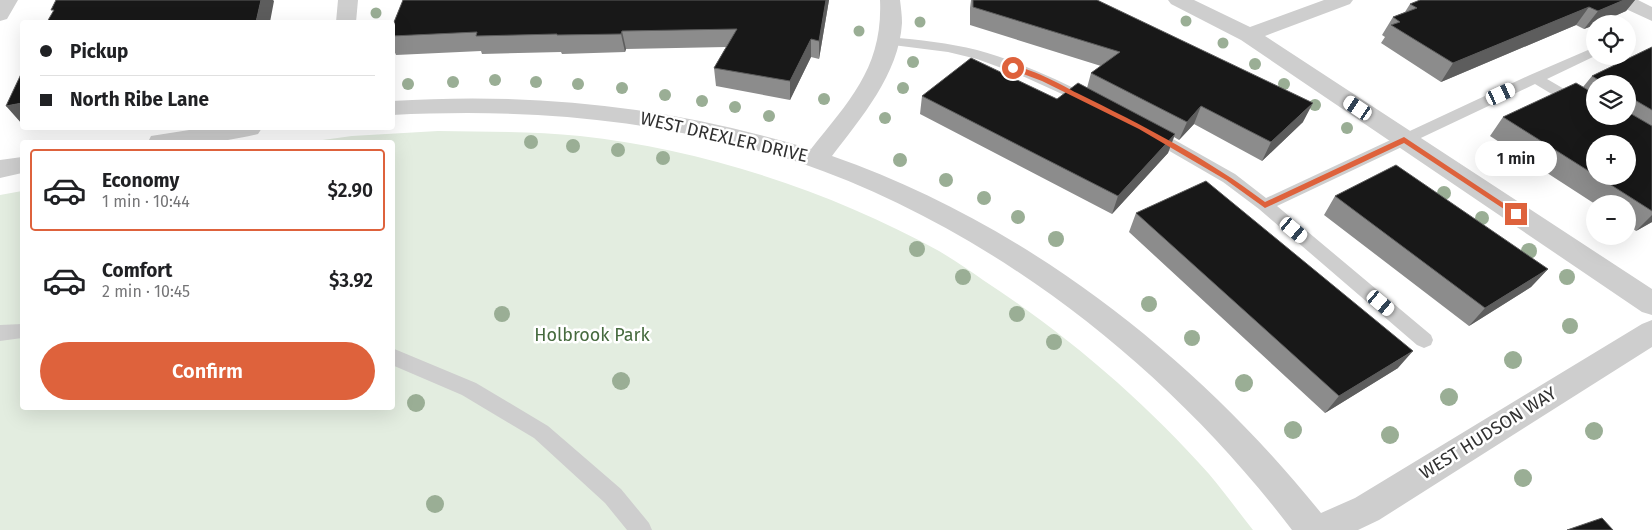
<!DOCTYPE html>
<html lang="en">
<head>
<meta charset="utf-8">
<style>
	body { margin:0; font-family:"Fira Sans",sans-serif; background:#f6f6f6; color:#202124; height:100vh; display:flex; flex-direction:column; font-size:19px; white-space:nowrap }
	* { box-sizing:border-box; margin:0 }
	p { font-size:16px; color:#757577 }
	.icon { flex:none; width:28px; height:28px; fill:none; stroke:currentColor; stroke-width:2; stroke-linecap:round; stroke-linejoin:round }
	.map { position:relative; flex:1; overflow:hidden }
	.panel { position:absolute; left:20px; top:140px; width:375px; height:270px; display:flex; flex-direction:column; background:#fff; border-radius:5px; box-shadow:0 5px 20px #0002 }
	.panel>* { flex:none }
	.hud { position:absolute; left:20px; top:20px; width:375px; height:110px; border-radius:5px; box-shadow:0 5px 20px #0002; display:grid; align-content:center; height:110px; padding:0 20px; background:#fff }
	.fabs { position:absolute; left:1586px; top:15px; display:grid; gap:10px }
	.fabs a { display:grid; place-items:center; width:50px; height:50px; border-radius:50%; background:#fff; box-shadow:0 5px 20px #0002; font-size:25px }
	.end { position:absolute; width:22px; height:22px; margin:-11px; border:6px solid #de623c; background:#fff; box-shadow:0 0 0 2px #fff }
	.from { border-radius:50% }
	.bubble { position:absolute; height:35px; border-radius:18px; background:#fff; box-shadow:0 5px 20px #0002; font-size:16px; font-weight:600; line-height:35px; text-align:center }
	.car { position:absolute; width:15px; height:30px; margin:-15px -8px; border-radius:6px; box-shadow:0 0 4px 1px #0007; background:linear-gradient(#fff 24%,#345 0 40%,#fff 0 76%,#345 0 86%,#fff 0) }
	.hud b { display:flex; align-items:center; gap:18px; height:48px; font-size:19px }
	.hud b+b { border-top:1px solid #e0e0e0 }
	.hud i { width:12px; height:12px; background:#202124 }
	ul { padding:9px 0 0; list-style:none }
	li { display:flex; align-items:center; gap:15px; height:82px; margin:0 10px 8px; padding:0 10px; border:2px solid transparent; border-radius:5px }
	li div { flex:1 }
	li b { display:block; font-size:19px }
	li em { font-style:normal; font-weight:600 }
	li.current { border-color:#de623c }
	li>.icon { width:45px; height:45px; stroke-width:1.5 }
	.button { display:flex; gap:10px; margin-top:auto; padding:10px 20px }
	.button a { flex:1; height:58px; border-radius:30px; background:#de623c; color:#fff; font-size:20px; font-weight:600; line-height:58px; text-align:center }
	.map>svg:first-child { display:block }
</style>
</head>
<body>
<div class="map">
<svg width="1652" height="530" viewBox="0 0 1652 530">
	<rect width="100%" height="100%" fill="#fff"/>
	<path fill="#e3ede0" d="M438,131C485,132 533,131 580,136C702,149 833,192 939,251C954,260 969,270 983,280C1066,334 1143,400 1209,474C1224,492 1238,511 1253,530H0V195L22,191V408H392V142H308L352,136Z"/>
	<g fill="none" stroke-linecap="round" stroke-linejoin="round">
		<path fill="#cecece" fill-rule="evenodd" d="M890,37C919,40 949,43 977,50C1018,61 1056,79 1094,98L1096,101L1094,104H1084L1018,74L977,59L948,52L885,44L883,41Z
			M1595,47V56L1547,79L1595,107V116L1600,117H1590L1535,84L1277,206L1431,335L1433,340L1431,345L1424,348L1417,345L1259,209L1223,182L1147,138L1144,134L1147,130H1157L1235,174L1266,198L1530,75Z
			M22,324V338L0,341V325Z
			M392,348L476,383L548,426L621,489L649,523L652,530H627L605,503L534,438L462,395L392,365Z"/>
		<path fill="#cecece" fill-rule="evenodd" d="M0,0H18L7,19L0,21Z
			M338,0H358L356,22H336Z
			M880,0H900C901,8 902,16 902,23C899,74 861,118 832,156C1024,223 1194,355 1321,513L1355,498L1642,324L1652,320V347L1379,520L1358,530H1292C1168,367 993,229 798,162C780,156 761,152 743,147C628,116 511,109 392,115V101C539,92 670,107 811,149C850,100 883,67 880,0Z
			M1168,0H1194L1250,27L1324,0H1353L1350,4L1265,36L1652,289V315L1642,312L1241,40L1171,4Z
			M1612,0H1638L1652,7V21L1615,4Z
			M202,128H262L258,134C225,142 181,147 148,142L151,136Z
			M22,157V173L0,178V160Z"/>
	</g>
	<g fill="#9aae95">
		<circle cx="376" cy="13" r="5.5"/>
		<circle cx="1186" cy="21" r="5.5"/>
		<circle cx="920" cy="22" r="5.5"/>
		<circle cx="859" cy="31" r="5.5"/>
		<circle cx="1223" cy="43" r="5.5"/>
		<circle cx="913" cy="62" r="6"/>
		<circle cx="1255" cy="64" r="6"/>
		<circle cx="495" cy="80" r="6"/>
		<circle cx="453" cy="82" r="6"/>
		<circle cx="536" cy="82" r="6"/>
		<circle cx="408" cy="84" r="6"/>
		<circle cx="578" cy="84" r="6"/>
		<circle cx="1284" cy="84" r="6"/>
		<circle cx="622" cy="88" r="6"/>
		<circle cx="903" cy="88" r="6"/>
		<circle cx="665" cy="95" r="6"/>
		<circle cx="824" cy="99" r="6"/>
		<circle cx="702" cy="101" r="6"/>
		<circle cx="1315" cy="105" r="6"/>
		<circle cx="735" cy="107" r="6"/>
		<circle cx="769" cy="116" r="6"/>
		<circle cx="885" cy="118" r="6"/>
		<circle cx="1347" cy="128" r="6"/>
		<circle cx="531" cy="142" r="7"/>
		<circle cx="573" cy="146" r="7"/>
		<circle cx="618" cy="150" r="7"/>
		<circle cx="663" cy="158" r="7"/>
		<circle cx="900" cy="160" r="7"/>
		<circle cx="946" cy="180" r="7"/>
		<circle cx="1444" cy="193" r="7"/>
		<circle cx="984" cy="198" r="7"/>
		<circle cx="1018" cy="217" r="7"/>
		<circle cx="1482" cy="218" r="7"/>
		<circle cx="1056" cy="239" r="8"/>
		<circle cx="917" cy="249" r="8"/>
		<circle cx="1529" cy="251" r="8"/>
		<circle cx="963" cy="277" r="8"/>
		<circle cx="1567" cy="277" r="8"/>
		<circle cx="1149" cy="304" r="8"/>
		<circle cx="502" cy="314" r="8"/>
		<circle cx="1017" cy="314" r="8"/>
		<circle cx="1570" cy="326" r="8"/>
		<circle cx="1192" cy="338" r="8"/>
		<circle cx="1054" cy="342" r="8"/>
		<circle cx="1513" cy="360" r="9"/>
		<circle cx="621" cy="381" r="9"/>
		<circle cx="1244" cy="383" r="9"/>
		<circle cx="1449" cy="397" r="9"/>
		<circle cx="416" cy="403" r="9"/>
		<circle cx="1293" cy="430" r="9"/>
		<circle cx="1594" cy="431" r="9"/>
		<circle cx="1390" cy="435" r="9"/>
		<circle cx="1523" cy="478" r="9"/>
		<circle cx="435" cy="504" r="9"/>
	</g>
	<path fill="#8c8c8c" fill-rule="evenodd" d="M403,0H829L819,59L811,57L790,100L716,86L714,68L726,47L626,49L625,52L562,54L561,52L482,54L481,51L396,55L392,46V27Z
		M971,0H1097L1303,122L1262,161L1194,124L1179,140L1174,137L1168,153L1112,214L920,114L922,96L1057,99L1087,88L1091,73L1101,66L970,25V8Z
		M1635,0L1626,11L1584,29L1576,25L1441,82L1381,43L1385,37L1382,35L1393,17L1405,12L1410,4Z
		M1652,47V222L1636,231L1628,225V204H1595L1490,136L1503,117L1583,87L1592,76ZM1595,84H1628V116H1595ZM1595,144L1628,176H1595Z
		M1335,196L1548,269L1531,287L1469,326L1324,215Z
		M1136,213L1398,368L1325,413L1129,232Z"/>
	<path fill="#5d5d5d" d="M261,0H273L274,1L270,22H256Z
		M826,0H829L819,59V41Z
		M1624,0H1635L1626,11L1597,24H1595V25L1584,29L1598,11Z
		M1589,7L1576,25L1441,82L1453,63Z
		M622,31L626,49L625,52L621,34Z
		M811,39V57L790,100V81Z
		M22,103V124L6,106Z
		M1313,103L1303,122L1262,161L1271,142Z
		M1201,106L1194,124L1179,140L1187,122Z
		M1175,134L1168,153L1112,214L1118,196Z
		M1652,215V222L1636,231Z
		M1548,269L1531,287L1469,326L1485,308Z
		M1413,351L1398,368L1325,413L1339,396Z"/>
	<path fill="#181818" stroke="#5d5d5d" d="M56,0H261L256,22H47L54,10H51Z
		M403,0H826L819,41L811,39L790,81L714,68L737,29L622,31L621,34L557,35V34L476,36L477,32L392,36V27Z
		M973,0H1097L1313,103L1271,142L1201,106L1187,122L1091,73L1120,52L973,7Z
		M1420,0H1624L1598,11L1589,7L1453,63L1391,25L1400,22L1393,17L1417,8L1410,4Z
		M1652,47V110L1628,96V84H1605L1592,76Z
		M971,58L1057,99L1078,83L1175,134L1118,196L922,96Z
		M22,72V103L6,106Z
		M1576,83L1595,94V116H1628V112L1652,126V211L1597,176H1628V144H1595V175L1503,117Z
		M1396,165L1548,269L1485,308L1335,196Z
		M1206,181L1413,351L1339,396L1136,213Z
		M1602,518L1613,530H1567Z"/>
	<path fill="#de623c" d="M1010,66C1026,65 1062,85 1077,93C1142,125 1207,158 1265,202L1404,137L1520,214L1518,215H1513L1404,143L1265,208L1226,180L1139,129L1042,81L1010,69Z"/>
	<g text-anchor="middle" stroke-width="5" stroke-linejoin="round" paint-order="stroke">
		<g font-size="18" fill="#313131" stroke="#fff">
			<text transform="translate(724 137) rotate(13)" y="6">WEST DREXLER DRIVE</text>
			<text transform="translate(1488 433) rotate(-32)" y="6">WEST HUDSON WAY</text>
		</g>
		<g font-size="18" fill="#476b3f" stroke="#fff">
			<text x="592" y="341">Holbrook Park</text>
		</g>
	</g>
</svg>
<div class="fabs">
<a><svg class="icon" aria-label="locate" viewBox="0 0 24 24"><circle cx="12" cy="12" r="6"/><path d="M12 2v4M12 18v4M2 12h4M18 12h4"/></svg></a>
<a><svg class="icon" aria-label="layers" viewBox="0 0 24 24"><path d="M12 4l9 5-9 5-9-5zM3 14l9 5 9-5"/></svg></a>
<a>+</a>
<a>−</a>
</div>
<i class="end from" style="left:1013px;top:68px"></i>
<i class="end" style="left:1516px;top:214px"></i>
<div class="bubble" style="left:1475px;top:141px;width:82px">1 min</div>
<i class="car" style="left:1501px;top:94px;rotate:65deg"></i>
<i class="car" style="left:1358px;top:108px;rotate:304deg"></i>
<i class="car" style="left:1294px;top:230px;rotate:130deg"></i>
<i class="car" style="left:1381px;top:303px;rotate:130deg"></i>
<div class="hud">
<b><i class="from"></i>Pickup</b>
<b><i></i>North Ribe Lane</b>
</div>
<section class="panel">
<ul>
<li class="current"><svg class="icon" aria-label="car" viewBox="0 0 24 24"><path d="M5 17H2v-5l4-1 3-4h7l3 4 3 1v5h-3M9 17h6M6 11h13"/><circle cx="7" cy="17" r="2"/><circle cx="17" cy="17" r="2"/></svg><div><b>Economy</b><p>1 min · 10:44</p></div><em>$2.90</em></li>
<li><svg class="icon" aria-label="car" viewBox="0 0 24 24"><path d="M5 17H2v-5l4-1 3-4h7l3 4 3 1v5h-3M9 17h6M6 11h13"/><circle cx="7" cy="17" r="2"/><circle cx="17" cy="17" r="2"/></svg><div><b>Comfort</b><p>2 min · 10:45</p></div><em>$3.92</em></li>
</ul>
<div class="button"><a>Confirm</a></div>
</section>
</div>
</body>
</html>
